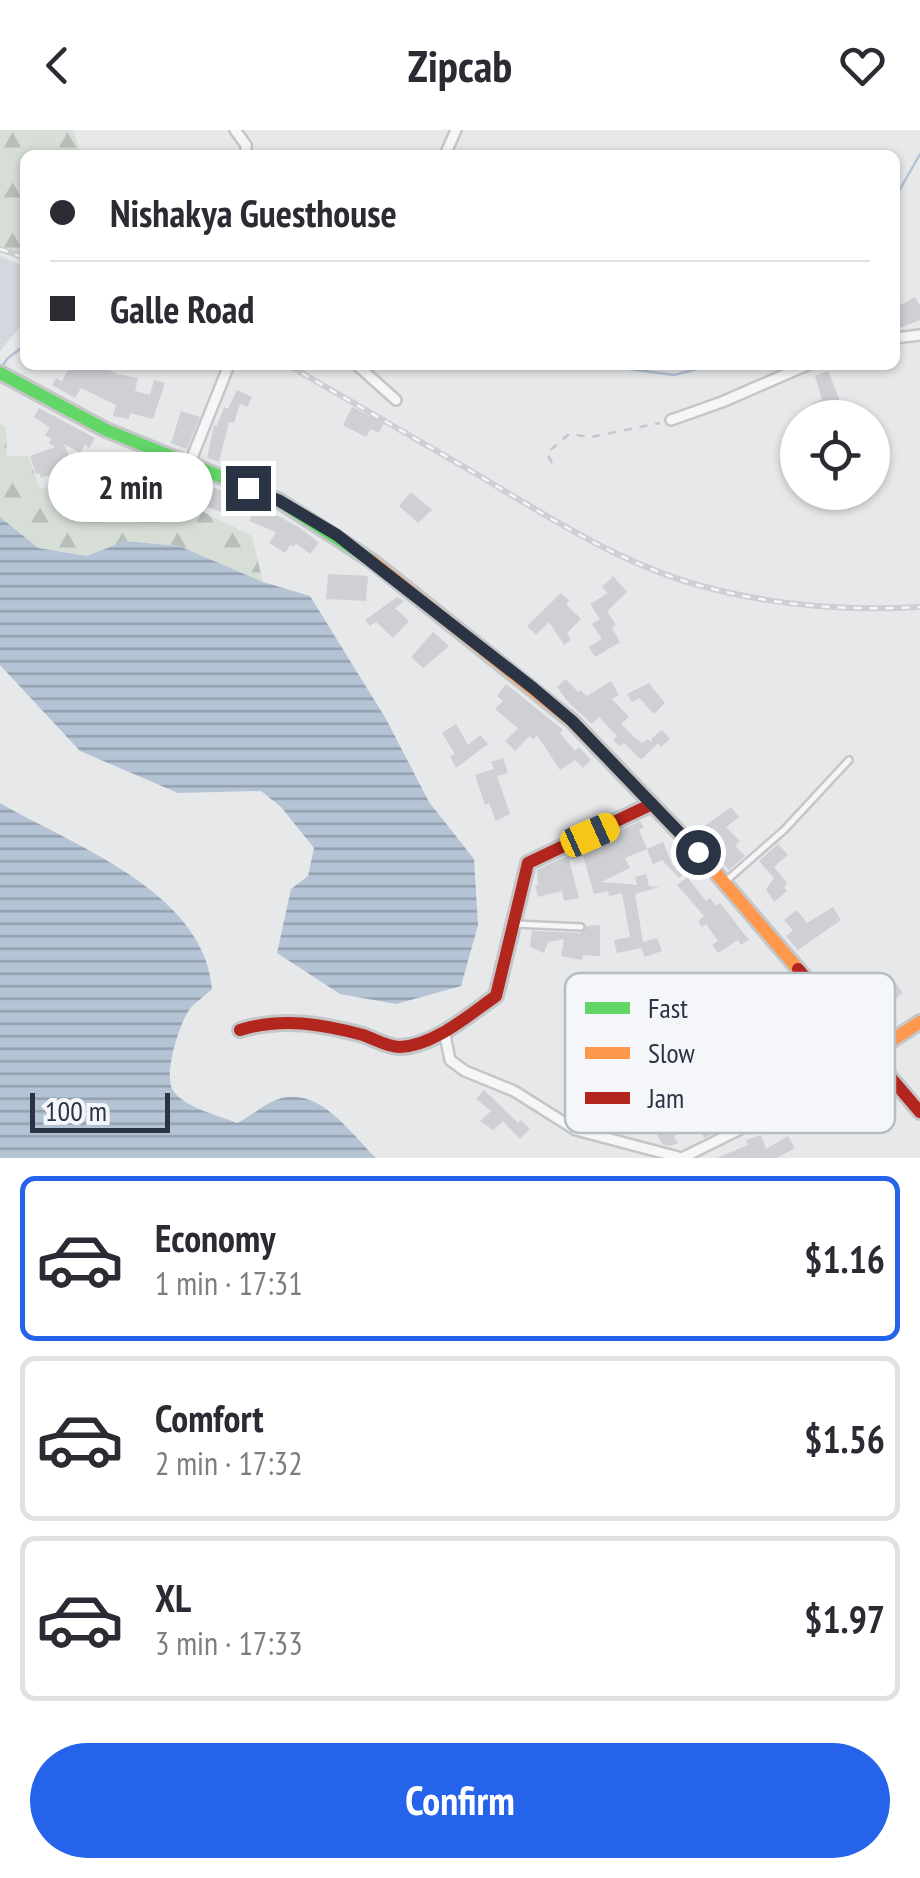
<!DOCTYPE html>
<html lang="en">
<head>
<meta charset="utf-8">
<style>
	body { margin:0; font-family:"PT Sans Narrow",sans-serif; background:#f7f7f7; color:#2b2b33; height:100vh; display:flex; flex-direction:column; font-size:38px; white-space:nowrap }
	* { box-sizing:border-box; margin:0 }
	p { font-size:32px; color:#7c7c81 }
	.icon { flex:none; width:55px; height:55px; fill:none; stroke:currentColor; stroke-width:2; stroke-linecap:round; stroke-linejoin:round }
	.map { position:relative; height:1028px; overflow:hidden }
	.sheet { display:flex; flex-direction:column; background:#fff; flex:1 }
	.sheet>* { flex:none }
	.guide { position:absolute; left:20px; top:20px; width:880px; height:220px; border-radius:15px; box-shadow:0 2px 8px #0004; display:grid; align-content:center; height:220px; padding:0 30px; background:#fff }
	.fabs { position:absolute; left:780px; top:270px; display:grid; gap:20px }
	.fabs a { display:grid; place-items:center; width:110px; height:110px; border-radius:50%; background:#fff; box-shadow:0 2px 8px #0004; font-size:50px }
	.scale { position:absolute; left:30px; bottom:25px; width:140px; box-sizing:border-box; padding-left:10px; border:5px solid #2b3445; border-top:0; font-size:28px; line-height:35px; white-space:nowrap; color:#2b3445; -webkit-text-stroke:8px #f4f6f9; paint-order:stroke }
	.end { position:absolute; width:45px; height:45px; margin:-22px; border:12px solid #2b3445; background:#fff; box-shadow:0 0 0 5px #fff }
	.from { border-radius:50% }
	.bubble { position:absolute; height:70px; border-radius:35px; background:#fff; box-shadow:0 2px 8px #0004; font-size:32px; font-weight:700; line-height:70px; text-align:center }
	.car { position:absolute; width:30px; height:60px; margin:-30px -15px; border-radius:12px; box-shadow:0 0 8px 2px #0007; background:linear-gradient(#f5c518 24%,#345 0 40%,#f5c518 0 76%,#345 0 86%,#f5c518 0) }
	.guide b { display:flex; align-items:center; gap:35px; height:95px; font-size:38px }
	.guide b+b { border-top:2px solid #e1e1e2 }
	.guide i { width:25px; height:25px; background:#2b2b33 }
	ul { padding:18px 0 0; list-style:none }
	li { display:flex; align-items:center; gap:30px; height:165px; margin:0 20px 15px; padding:0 10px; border:5px solid #e1e1e2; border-radius:15px }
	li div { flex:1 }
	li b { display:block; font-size:38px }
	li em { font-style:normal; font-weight:700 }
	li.current { border-color:#2563eb }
	li>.icon { width:90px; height:90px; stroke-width:1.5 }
	.cta { display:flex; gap:20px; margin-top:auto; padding:20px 30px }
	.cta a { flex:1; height:115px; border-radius:60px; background:#2563eb; color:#fff; font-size:40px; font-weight:700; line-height:115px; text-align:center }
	header { display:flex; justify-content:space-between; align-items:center; height:130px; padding:0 30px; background:#fff; font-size:45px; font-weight:700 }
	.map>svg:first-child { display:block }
</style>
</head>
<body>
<header><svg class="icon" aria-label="back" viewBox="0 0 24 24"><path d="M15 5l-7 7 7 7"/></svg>Zipcab<svg class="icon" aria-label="heart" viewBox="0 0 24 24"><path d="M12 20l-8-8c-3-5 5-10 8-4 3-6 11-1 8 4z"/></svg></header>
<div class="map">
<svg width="920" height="1028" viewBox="0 0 920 1028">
	<defs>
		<pattern id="forest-firs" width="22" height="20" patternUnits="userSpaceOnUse" patternTransform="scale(2.5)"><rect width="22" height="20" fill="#d6ded6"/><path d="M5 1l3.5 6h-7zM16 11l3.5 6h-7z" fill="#b8bfb9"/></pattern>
		<pattern id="water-rules" width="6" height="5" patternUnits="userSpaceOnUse" patternTransform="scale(2.5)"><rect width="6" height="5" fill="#b4c4d5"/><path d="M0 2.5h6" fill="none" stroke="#93a0af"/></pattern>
	</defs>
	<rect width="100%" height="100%" fill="#e6e8ea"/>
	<path fill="#d4d7dd" d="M0,126L25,137V191L0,221Z"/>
	<path fill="url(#forest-firs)" d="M0,0H73L81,25H25V128L0,119Z
		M0,294L6,297L7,326H28L40,358L79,353L142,381L199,380L252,406L263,452L179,416L125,411L87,426L38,418L0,387Z"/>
	<path fill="url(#water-rules)" d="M0,387L38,418L87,426L125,411L179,416L263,452L310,466L386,589L429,672L474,729L478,795L461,856L396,874L340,864L277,823L291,759L308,746L314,718L281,677L261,661L178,663L80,621L0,535Z
		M0,673C72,715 204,761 212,859C205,866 195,872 189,880C179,895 162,947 174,962C188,979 218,985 237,993C249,987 260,978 271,972C316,950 349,1002 376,1028H0Z"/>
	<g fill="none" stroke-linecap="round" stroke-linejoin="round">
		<path stroke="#b4c4d5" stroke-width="2.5" d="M895,68L920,24
			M600,235L674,245L713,235
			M1,238L7,229L25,215"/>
	</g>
	<path fill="#ced0d3" d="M915,167L920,176V190L895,200V178Z
		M70,235H99L117,244L138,248L135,261L150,265L154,250L165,253L153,289L130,283L129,289L113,286L116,275L81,258L75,268L52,255L56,248L62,251Z
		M828,241L842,276L839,278L844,288H819L812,274L822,269L815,246Z
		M237,260L252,267L247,277L240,274L234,293L229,292L219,332L207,328L214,295L217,296L224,277L228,279Z
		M352,277L384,293L379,303L371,299L366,307L343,295Z
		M39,278L95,308L89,318L85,315L80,323L64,314L76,344L61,350L58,342L41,348L39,343L36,344L30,326L55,317L49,313L51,309L45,305L50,298L34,287Z
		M181,281L200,287L187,319L171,313Z
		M150,331L159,335L157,339L175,341L234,366L226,384L197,373L196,376L164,367L162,374L145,369L143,375L126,369L138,340L145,343Z
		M411,362L432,380L418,393L399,376Z
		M256,374L300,398L319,413L310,424L296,413L294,417L290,415L285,423L269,413L276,402L249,391Z
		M328,444L368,446L366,471L326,469Z
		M613,446L627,462L607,481L616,495L612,498L620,512L595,527L589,517L602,509L592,494L600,489L590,474L608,463L602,457Z
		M561,463L569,471L566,474L581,489L567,503L571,510L564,515L549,492L536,505L527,496Z
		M397,467L404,471L395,478L409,491L393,508L376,492L370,496L365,490Z
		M433,502L449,516L423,538L411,527Z
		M566,549L578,562L581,560L587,566L611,551L619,565L612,569L629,587L621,594L634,607L643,613L647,609L653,613L651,609L662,600L670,609L661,617L658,613L642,629L638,627L624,613L620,616L613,610L617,606L599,587L592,594L568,572L557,557Z
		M649,553L665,573L654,584L639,568L632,572L627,564Z
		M506,554L563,600L560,603L575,621L579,617L591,630L583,638L575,630L560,640L537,605L533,610L530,606L515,621L505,611L518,598L495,579L503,571L497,566Z
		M456,594L468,615L480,605L488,614L456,638L450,626L455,624L442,603Z
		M503,628L508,643L497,646L510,684L496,691L489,673L485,675L475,645L494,639L491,632Z
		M731,677L739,687L726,697L740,711L735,716L745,726L729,740L713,721L716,718L696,702Z
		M640,691L644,697L639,700L647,719L625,728L630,738L601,752L637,755L635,747L646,744L649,756L659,757L635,764L643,812L657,808L662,821L645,827L641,818L617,823L614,810L630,807L622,763L609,766L608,761L594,764L583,726L569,730L579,768L564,771L562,761L538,767L535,755H538L537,740Z
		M663,712L673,736L684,727L692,737L679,748L662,730L653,734L647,719Z
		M778,714L788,725L774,737L787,753L784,757L787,761L774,772L766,759L774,748L759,731Z
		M687,747L706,771L710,768L716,776L720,773L749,810L741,815L738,810L718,823L712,815L718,811L706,794L702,797L698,791L704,786L677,755Z
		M833,777L841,790L798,820L786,806L793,800L784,790L797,780L807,793Z
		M600,795V826L583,825L582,830L561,826L564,809L548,812L544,823L530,817L532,801L581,803L587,796Z
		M892,848L903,863L878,882L874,877L861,885L879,907L875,910L837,863L852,854L862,871Z
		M612,956L625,974L650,959L658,972L662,969L668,979L671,977L676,986L682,983L685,990L708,981L717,1002L704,1008L699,995L674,1006L678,1013L670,1016L662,1014L647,985L620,1003L612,992L616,990L599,966Z
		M484,960L518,993L521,990L530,999L520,1009L503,991L493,1000L480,991L491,981L476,969Z
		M761,1005L766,1019L788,1006L795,1018L777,1028H717L748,1015L746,1010Z"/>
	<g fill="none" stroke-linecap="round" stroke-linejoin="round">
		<defs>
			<path id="lane" d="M727,750L784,700L849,630
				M515,794L581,797"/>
			<path id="street" d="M235,0L246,15V25
				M445,25L456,0
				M895,208L920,205
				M357,235L396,270
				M671,290L722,272L807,235
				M189,335L229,235
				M444,900L450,930L465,941L514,961L576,1000L682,1028L835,952C829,926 831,917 852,901"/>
			<path id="fast" d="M0,243L106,300L278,370L372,431"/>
			<path id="slow" d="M372,431L572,591L698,722L798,839
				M871,924L920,892"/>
			<path id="jam" d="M798,839L920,982
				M240,900C282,887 322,894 363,905C375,909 387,917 400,917C434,916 470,884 496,866L528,733L652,674"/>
		</defs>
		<use href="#lane" stroke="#c4c6c8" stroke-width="10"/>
		<use href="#street" stroke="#c4c6c8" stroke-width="14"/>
		<use href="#fast" stroke="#c4c6c8" stroke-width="18"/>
		<use href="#slow" stroke="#c4c6c8" stroke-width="18"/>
		<use href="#jam" stroke="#c4c6c8" stroke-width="18"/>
		<path stroke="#c5c6ca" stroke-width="2.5" stroke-dasharray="8 8" stroke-linecap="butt" d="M552,333L547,323L569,304L591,307L660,293"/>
		<use href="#lane" stroke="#f5f6f7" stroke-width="5"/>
		<use href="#street" stroke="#f5f6f7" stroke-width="9"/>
		<use href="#fast" stroke="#63d668" stroke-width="12"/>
		<use href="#slow" stroke="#ff974d" stroke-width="12"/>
		<use href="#jam" stroke="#b3261e" stroke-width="12"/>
		<defs>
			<path id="rail" d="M0,119L25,128
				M288,235C351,272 415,308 478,345C552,389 625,437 709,458C778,476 849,481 920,477"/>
		</defs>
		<use href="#rail" stroke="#cecfd2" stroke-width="6"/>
		<use href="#rail" stroke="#f4f6f9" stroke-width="2.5" stroke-dasharray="8" stroke-linecap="butt"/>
	</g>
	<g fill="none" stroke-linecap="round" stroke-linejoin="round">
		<path stroke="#2b3445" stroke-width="12" d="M248,358L278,370L337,405L533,558L572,591L698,722"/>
	</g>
	<rect x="565" y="843" width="330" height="160" rx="15" fill="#f4f6f9" stroke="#b8bcc3" stroke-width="2.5"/>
	<rect x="585" y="872" width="45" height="12" fill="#63d668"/>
	<rect x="585" y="917" width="45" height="12" fill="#ff974d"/>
	<rect x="585" y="962" width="45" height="12" fill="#b3261e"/>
	<g font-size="28" fill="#2b3445">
		<text x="648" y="888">Fast</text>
		<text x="648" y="933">Slow</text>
		<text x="648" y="978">Jam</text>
	</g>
</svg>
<div class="fabs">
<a><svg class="icon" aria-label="locate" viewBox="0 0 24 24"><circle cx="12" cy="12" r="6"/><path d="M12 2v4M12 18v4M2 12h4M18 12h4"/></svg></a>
</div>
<div class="scale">100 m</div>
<i class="end from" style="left:698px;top:722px"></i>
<i class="end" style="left:248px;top:358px"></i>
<div class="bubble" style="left:48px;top:322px;width:165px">2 min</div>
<i class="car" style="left:590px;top:705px;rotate:66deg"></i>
<div class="guide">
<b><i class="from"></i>Nishakya Guesthouse</b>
<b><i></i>Galle Road</b>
</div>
</div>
<section class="sheet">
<ul>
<li class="current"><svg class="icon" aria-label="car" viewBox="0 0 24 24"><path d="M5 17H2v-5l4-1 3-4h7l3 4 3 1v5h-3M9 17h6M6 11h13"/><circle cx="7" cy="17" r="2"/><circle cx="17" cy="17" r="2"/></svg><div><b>Economy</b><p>1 min · 17:31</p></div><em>$1.16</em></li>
<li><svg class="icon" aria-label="car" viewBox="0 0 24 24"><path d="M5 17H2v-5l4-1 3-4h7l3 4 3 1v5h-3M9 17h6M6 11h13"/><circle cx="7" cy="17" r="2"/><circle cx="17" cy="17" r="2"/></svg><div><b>Comfort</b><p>2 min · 17:32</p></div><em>$1.56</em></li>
<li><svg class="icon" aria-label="car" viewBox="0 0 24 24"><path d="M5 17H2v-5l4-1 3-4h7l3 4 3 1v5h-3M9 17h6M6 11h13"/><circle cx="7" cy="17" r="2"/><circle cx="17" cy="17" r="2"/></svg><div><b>XL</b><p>3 min · 17:33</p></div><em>$1.97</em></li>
</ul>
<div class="cta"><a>Confirm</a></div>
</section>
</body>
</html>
